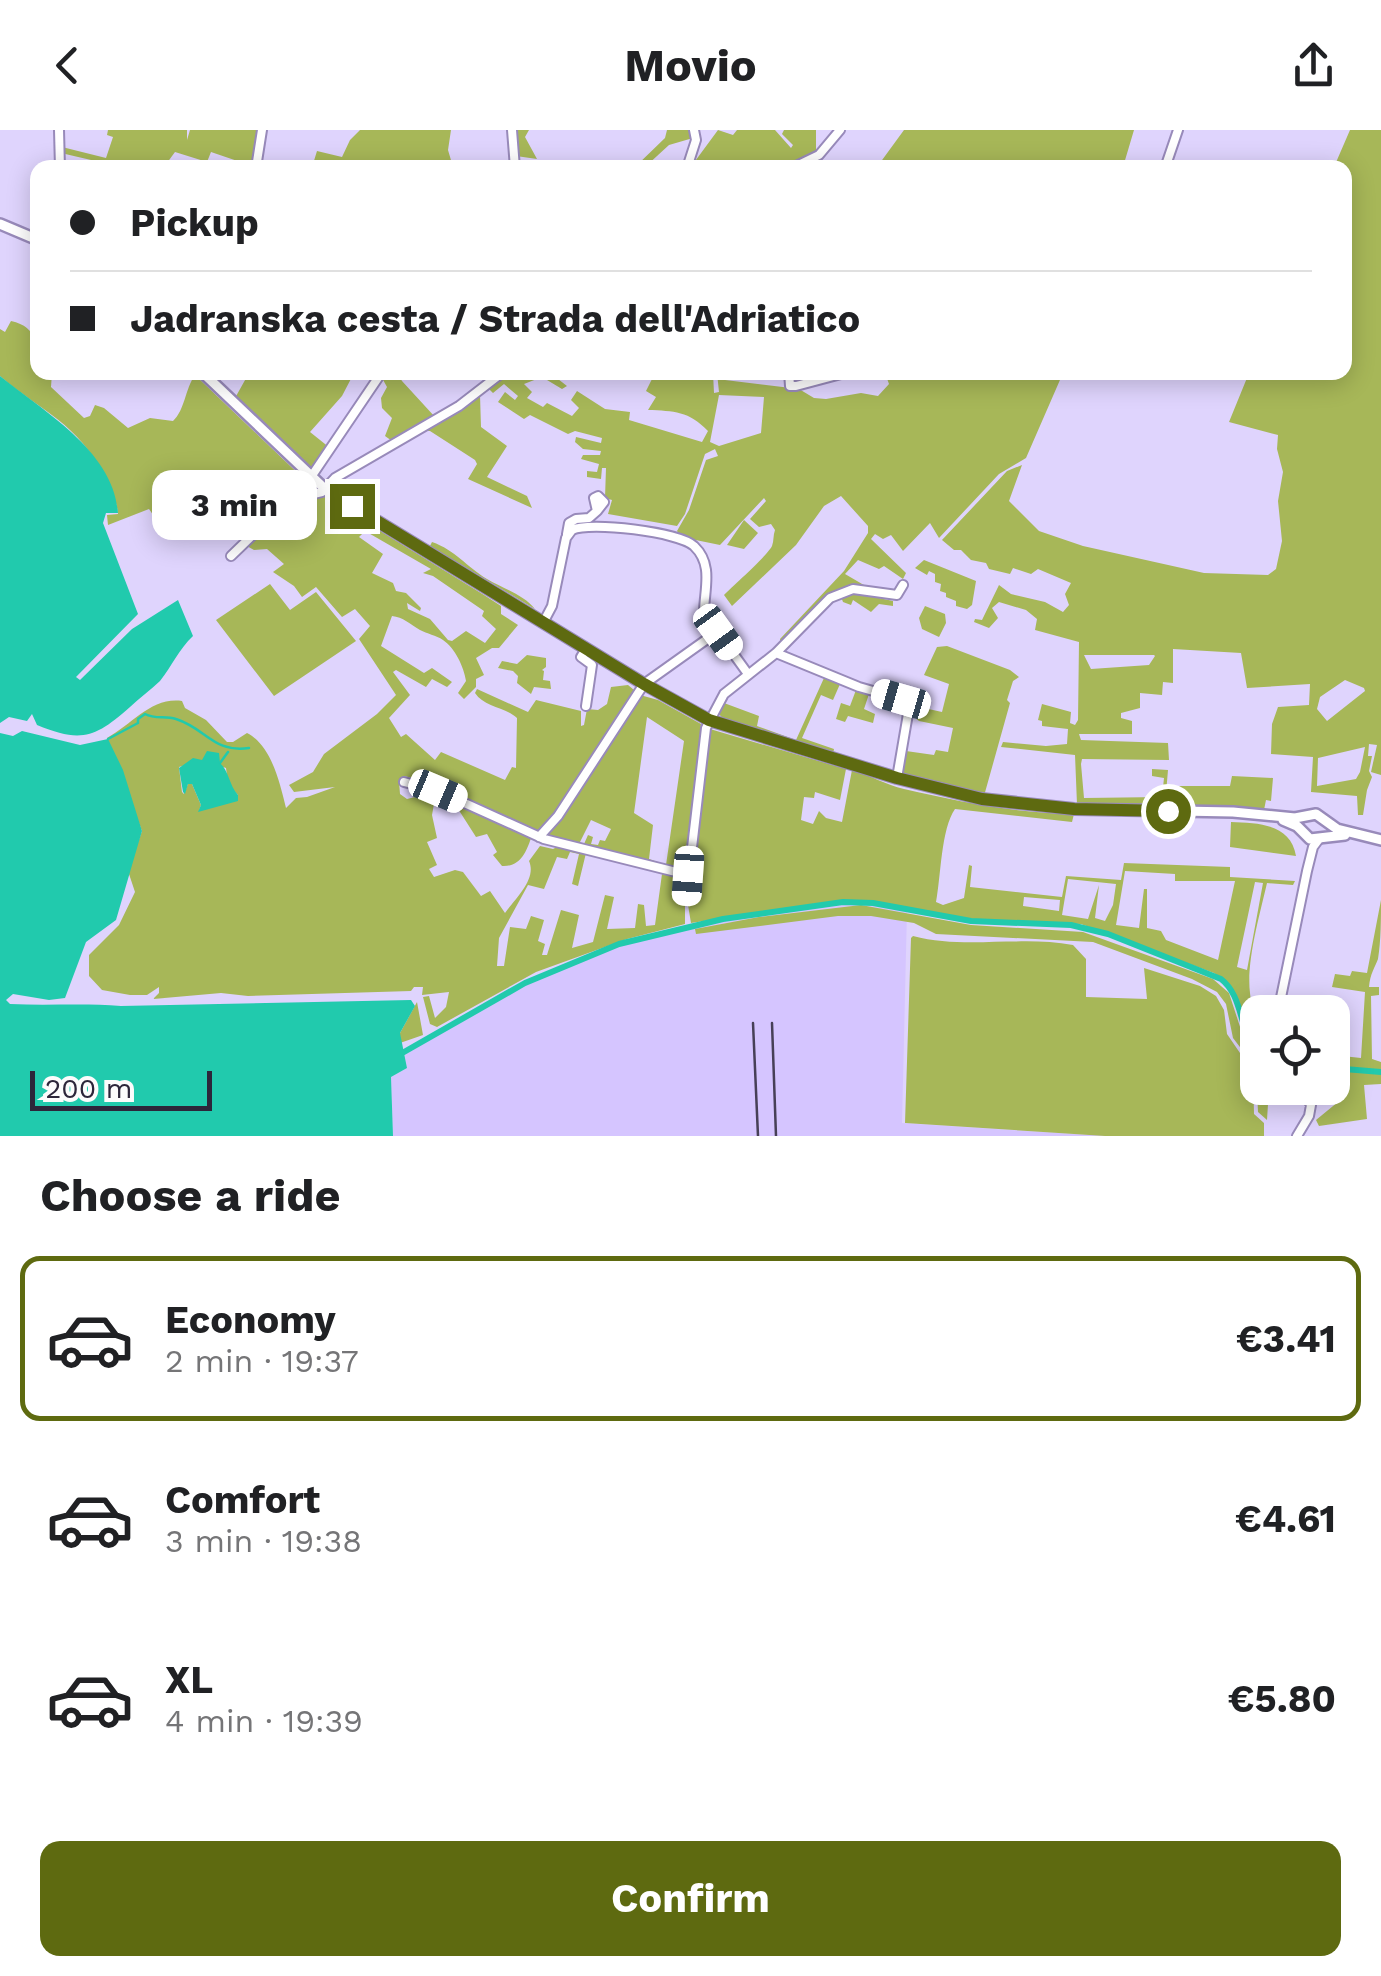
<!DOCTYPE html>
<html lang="en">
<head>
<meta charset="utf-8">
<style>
	body { margin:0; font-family:"Work Sans",sans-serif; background:#f6f6f6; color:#202124; height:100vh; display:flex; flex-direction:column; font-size:38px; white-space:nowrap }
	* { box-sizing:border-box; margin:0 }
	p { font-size:32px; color:#757577 }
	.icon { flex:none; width:55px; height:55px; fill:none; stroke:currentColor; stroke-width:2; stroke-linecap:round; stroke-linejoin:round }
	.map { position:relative; height:1006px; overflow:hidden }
	.panel { display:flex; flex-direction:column; background:#fff; flex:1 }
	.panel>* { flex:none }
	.top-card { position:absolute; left:30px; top:30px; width:1322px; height:220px; border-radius:20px; box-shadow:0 5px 25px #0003; display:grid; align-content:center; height:220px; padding:0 40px; background:#fff }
	.tools { position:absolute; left:1240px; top:865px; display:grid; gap:20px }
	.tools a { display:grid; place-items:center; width:110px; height:110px; border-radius:20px; background:#fff; box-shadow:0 5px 25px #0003; font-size:50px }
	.scale { position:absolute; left:30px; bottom:25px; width:182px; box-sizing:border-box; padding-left:10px; border:5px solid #2c263a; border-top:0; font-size:28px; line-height:35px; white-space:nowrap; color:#2c263a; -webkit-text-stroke:8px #fcfcfc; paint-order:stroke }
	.end { position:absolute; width:45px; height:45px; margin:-22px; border:12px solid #5e6a10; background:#fff; box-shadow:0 0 0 5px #fff }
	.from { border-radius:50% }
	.bubble { position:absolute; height:70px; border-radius:20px; background:#fff; box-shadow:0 5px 25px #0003; font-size:32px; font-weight:700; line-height:70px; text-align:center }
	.car { position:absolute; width:30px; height:60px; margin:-30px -15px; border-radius:12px; box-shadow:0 0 8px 2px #0007; background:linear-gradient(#fff 24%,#345 0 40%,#fff 0 76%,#345 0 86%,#fff 0) }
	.top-card b { display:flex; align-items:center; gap:35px; height:95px; font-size:38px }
	.top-card b+b { border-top:2px solid #e0e0e0 }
	.top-card i { width:25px; height:25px; background:#202124 }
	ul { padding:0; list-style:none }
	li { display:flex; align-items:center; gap:30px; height:165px; margin:0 20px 15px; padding:0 20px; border:5px solid transparent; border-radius:20px }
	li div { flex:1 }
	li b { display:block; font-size:38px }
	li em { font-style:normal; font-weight:700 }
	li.on { border-color:#5e6a10 }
	li>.icon { width:90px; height:90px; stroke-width:1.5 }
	h2 { padding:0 40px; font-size:45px; line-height:120px }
	.button { display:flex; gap:20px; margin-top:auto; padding:20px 40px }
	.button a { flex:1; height:115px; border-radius:20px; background:#5e6a10; color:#fff; font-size:40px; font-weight:700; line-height:115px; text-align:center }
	header { display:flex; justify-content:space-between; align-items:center; height:130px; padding:0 40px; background:#fff; font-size:45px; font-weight:700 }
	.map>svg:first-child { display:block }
</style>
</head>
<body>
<header><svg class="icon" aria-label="back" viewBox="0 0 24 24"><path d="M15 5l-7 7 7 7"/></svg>Movio<svg class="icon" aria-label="share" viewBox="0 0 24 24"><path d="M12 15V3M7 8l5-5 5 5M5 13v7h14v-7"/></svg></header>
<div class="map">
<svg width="1381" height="1006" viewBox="0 0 1381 1006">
	<rect width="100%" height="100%" fill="#dfd4fd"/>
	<path fill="#d5c5ff" d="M843,772L907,780L902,993L1105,1006H393L391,947L407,938L404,922L525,853L619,814L723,789Z"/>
	<path fill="#a7b758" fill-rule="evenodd" d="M108,0H187V10L190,0H261L255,37L211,22L207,32L175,22L164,37H93L91,30L61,23L62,17L106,28L113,7L107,5Z
		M360,0H451L448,20L453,37H374L324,30L313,34L317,21L342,27L350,10Z
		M513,0H529L525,7L537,29L516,26Z
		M667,0H691L693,8L669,15L645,37L634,38L665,8Z
		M718,0L733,5L737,0H775L791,18L793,15L782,4L784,0H816V23L781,38H690Z
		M904,0H1134L1123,37H877Z
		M1350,0H1381V645L1371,642L1377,615L1369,614L1368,626H1372L1369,641L1372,647L1367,660L1363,685H1358L1357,666L1311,662L1313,627L1271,624L1272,594L1278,577L1309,575L1310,554L1247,558L1241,523L1173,519V553L1163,552L1162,565L1140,563V578L1121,583V588L1132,591V604H1079L1081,610L1168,613L1169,630L1082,629L1081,634L1084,668L1162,667L1164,648L1152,646V639L1168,640L1165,675L1077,674L1075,625L1001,617L1003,612L1046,616L1067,614L1068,599L1042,596V591L1038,590L1042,574L1071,582L1070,593L1075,595L1078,590L1079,512L1035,500L1037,489L1026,480L999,472L992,478L998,488L989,498L974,492L975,489L982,490L999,455L1011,464L1045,472L1063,482L1069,475L1065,464L1071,453L1038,439L1031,444L1013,438L1010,444L989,439L986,433L971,430L961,420H954L942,410L1007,341L1022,335L1009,371L1039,401L1083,416L1204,443L1268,445L1276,439L1282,411L1278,371L1283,342L1277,319L1278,305L1229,292L1249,243L1345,242V38L1334,37ZM1084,525H1154L1155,526L1149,535L1091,539ZM1345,550L1364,558L1365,561L1327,591L1317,579L1320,567ZM1365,617L1360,642L1356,649L1317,656L1318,628Z
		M11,191C39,197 37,217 38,242L52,243L51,257L84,288L90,286L95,275L104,278L128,298L150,288L173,291C185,280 185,259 195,245L307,352L309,360L282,365L281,369L268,379L264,376L267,368L251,357L243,365L227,353L219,341L190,371L174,357L162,368L161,391L158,392L149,379L108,395L107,385L118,384C117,371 111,359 105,347C77,292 43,283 0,246V199L5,202Z
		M330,242L354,243L342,266L310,302L330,318L313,340L235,268L249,243Z
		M385,243H403L399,246L402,251L435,287L392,311L385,306L392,288L382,278L381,268L387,257L382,248Z
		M507,243H555L560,246L558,249L567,256L562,259L542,247L524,254L532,262L527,268L543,277L547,273L572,286L579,278L571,270L577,261L605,279L630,282L629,290L702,312L708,301C689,281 674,281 648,280L656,267L646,261L655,243H713L714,263L719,262L717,243H721L725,250L799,259L814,268L826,269L861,263L878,266L889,254L885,243H1063L1026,328L999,344L939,408L930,393L903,421L891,405L883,409L875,404L871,409L906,443L903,449L884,436L879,439L858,430L845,444L869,458L846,459L781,517L780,509L844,441L868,403V396L841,366L824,376L796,415L732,476L724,465C734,455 767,426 772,416C774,411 773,405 775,400L771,394L759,397L750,389L766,371L764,368L720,415L681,407L677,401L689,380L706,330L718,326L715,319L705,324L685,384L677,396L608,384L612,370L605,368L606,338H602L601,349L587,347V341L597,342L599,334L581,329L583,325H600L601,321L583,319L575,312L576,307L601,313L602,308L575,301L568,304L530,285L524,289L498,272L505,262L515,270L518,266L504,254L493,263L488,258ZM719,265L764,267L761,303L719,316L710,312Z
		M480,265L481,297L507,316L487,347L527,366L532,378L468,349L477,334L475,330L430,301H421L458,282Z
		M325,367L484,465L501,476V484L518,495L499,518H492L476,528L484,545L476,549V557L464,569L458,563L466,551C464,537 455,518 443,510C436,505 427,504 420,500C410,494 403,487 392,486L381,516L424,543L432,538L452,552L447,557L432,549L426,557L396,540L393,542L410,565L389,588L401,607L406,604L435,630L441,622L505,650L512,637L516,638L517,588C505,577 484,577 475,563L477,559L528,582L536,570L581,581V596L584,595L587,579L598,580L607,574L611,557L628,555L640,565L658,570L701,594L688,717L683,740L610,725L584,714L588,705L593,707L591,714L598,715L600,710L605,711L611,699L591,690L579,714L551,709L542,699L536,702L513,696L531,708C526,723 520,737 502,736L493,725L497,722L487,704L476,707L453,671L441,669L434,674L432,685L437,708L427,712L437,735L429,739L434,747L455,740L463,742L481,766L490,761L505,783C516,768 537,749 529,731L540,716L553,719L559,716L586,723L578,756L572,754L579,724L570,722L567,729L557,727L544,759L528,755L499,808L497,836H504L510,797L526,799L531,786L544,790L538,811L545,814L542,825H547L561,780L579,785L572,818L593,812L605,765L614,767L607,799L635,798L638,774L644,775L646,796L655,795L662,744L681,748L685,752V794L627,809L536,842L437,897L430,894L423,867L429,866L435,888L446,877L449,862L422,865L423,857H414L411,861L248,866L221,863L153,869L159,863V857L147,865H130L102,860L89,846V825L119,795L135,762L128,741L142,701L107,608C133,594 151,567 182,571L185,578L206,590L227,612H233L247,603C272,616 280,654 286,678L296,668L307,667L335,657L294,662L289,655L313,642L324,624L377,584L396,565L359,509L370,496L355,479L342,487L316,457L302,467L294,456L273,442L284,434L267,419L254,420L245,415L291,371ZM365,401L431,439L423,443L433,446L484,481L482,486L496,499L485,513L466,501L452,511L448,510L430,489L408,479L407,473L420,481L421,478L406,463L396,461L393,453L372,443L383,424L359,407ZM647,587L684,611L666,735L649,729L653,695L634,683ZM202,630L226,638L228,654L238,665L199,681L201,675L192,654H188L184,664L182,662L179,637ZM404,646L421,650L425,657L419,666L407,669L400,664L399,652Z
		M744,390L758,403L744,419L727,415Z
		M432,412C455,420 467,437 487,449C504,459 524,465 535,479L430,416Z
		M924,430L976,451L972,475L967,479L956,476V471L946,467V463L940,461L941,454L935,452V444L929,441L927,445L915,438Z
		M270,454L290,480L316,462L356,511L274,566L216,490Z
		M849,462L876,464L879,468L893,471V476L879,474L871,482L853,470L851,475L843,472L840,464Z
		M925,476L945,484L946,493L939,507L922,499L919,488Z
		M947,516L1010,540L1019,547L1013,551L1007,570L1010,573L984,666L903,644L906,621L934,625L936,620L948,622L953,598L919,591L914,587L915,580L924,578L942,582L949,554L924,545L937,517Z
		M527,525L546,528V537L542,540L544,541L543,550L550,551L551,559L534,557L531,564L517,553L518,546L513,541L498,538L502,531L517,534Z
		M824,548L840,554L833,570L821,565L802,608L834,619L833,624L724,590L719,584L724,573L759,586L757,596L796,610Z
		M856,560L869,564L864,579L875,584L873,593L848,586L845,592L836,589L841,573L850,576Z
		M710,599L846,639L840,670L815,662L814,668L804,667L801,690L813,694L819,681L826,688L842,692L852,640C870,645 886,655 904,659C960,672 1016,683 1074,684L1072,692L955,679C941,699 941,746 936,772L943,775L964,768L969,735L972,736L970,757L1062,767L1066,746L1121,750L1124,733L1230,737V747L1295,751L1293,755L1267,753C1260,784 1246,832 1250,863C1252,882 1257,898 1257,918C1235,892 1246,864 1214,843L1081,794L969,790L873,771L819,773L691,793L688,775ZM1125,741L1175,744V751H1235L1218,830L1166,810L1161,801L1147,798V759H1144L1139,798L1116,795ZM1068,749L1116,754L1113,775L1105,791L1095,788L1099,755L1088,789L1062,785ZM1255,752L1263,753L1247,840L1237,837ZM1024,767L1060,770L1059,781L1023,776Z
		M1232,646L1273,648L1271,671L1266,670L1264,680L1178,674V656H1230Z
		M1231,692C1259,693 1291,694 1296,726L1230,717Z
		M1381,770C1381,789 1381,811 1378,829C1375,837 1370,844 1369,857H1379V865L1371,866L1372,929L1381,932V954L1364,955L1367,989L1319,996L1316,990L1344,967L1343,947L1333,946V925L1361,928L1365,862L1332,857L1335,844L1350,846L1352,841L1367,843Z
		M861,775L971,795L1083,802L1213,849L1229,863L1243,906L1257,925L1258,958H1269L1267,990L1258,982L1256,938L1233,908L1226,874L1217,862L1192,849L1093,812L936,804L914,793L871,786H838L696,804L695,799L759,787Z
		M913,806C966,820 1020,805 1073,815L1086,829V867L1147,869L1144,838L1200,856L1216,866L1224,880L1227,904L1253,942L1254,984L1264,993V1006H1105L905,993L911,808Z
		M417,872L423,905L400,913V903Z"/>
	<path fill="#21caad" d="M0,246C43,281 114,321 118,383H106L103,393L138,484L76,547L80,550L132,499L178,470L193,506C179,519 172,536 160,551C151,560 139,568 130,577C95,608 81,613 37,595L32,584L27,591L9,587L0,593Z
		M22,601L80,615L108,609L123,640L142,701L116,790L86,812L65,868L49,870L13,864L6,870L10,874C47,876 84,873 121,876L411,870L415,876L400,903L407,938L391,947L393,1006H0V603L13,606Z
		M207,621L219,623L220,633C229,641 229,655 238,665V671L198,682L201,675L192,654H188L185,664L183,662L179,638L193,628L202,630Z"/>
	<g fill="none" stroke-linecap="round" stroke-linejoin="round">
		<path stroke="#21caad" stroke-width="2.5" d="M108,609L138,593V589L145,584C156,590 165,585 176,589C207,599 213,623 249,618
			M220,633L228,622"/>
		<path stroke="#21caad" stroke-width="6" d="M404,922L525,853L619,814L723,789L843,772L873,773L971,791L1071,795L1108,804L1221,849C1244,867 1238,900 1258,921
			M1332,938L1381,942"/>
		<defs>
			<path id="minor" d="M59,0L60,38
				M512,0L515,38
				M256,38L262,0
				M687,38L696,10L694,0
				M792,38L819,25L840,0
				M1165,38L1178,0
				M789,242L790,256H796L845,243
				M311,347L382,242
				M567,404L569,393L576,389L589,388L597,381L594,368L598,366L604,372L597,381
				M231,426L289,370L322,362L335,348L459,276L503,242
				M543,493L552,476L566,408L572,400C589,391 680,402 694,416C714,435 704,460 704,483L748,544
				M586,519L581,527L592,535L586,576
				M776,523L859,557L901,569L909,578L897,648
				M404,652L438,661L544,709L688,745
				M539,707L558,686L644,554L717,502
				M686,769L706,598L724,564L776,523L830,468L853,459L897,465L903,455
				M1278,882L1307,741L1313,717L1319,709
				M1291,958L1306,966L1311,975L1309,986L1297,1006"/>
			<path id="major" d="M0,94L38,110
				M202,242L326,360L644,554L709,590L897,648L982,669L1074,679L1233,682L1295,688L1316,684L1337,699L1381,710
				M1283,690L1297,696L1310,709L1345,705"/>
		</defs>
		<use href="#minor" stroke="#988aba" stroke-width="12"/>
		<use href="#major" stroke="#988aba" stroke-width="14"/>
		<use href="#minor" stroke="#fff" stroke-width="8"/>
		<use href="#major" stroke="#fff" stroke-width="9"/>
		<path stroke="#474057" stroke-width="2.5" d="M753,893L758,1006
			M772,893L776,1006"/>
	</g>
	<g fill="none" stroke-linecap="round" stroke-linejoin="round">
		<path stroke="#5e6a10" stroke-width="12" d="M352,376L644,554L709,590L897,648L982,669L1074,679L1168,681"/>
	</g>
</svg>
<div class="tools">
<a><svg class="icon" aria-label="locate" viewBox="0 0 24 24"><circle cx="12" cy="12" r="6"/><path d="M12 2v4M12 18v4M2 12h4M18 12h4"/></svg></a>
</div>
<div class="scale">200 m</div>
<i class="end from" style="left:1168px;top:681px"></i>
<i class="end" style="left:352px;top:376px"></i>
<div class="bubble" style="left:152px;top:340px;width:165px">3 min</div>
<i class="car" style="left:718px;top:502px;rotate:144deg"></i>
<i class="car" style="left:901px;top:569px;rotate:286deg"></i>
<i class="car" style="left:438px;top:661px;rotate:113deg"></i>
<i class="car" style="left:688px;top:746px;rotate:184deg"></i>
<div class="top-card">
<b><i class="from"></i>Pickup</b>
<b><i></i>Jadranska cesta / Strada dell'Adriatico</b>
</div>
</div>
<section class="panel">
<h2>Choose a ride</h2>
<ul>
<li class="on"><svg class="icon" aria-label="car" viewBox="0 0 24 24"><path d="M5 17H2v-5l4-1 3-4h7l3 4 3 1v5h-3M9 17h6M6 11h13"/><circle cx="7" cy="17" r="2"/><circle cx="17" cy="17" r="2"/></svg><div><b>Economy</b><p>2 min · 19:37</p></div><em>€3.41</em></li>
<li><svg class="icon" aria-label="car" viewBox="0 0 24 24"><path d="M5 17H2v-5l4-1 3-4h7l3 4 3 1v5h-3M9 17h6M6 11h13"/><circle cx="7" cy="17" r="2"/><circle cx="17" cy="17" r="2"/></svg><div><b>Comfort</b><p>3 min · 19:38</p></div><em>€4.61</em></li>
<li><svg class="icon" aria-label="car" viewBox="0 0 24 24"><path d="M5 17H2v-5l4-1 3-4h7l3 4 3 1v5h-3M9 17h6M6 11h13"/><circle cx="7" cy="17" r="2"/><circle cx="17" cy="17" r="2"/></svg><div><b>XL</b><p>4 min · 19:39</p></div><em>€5.80</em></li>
</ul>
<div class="button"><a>Confirm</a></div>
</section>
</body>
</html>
